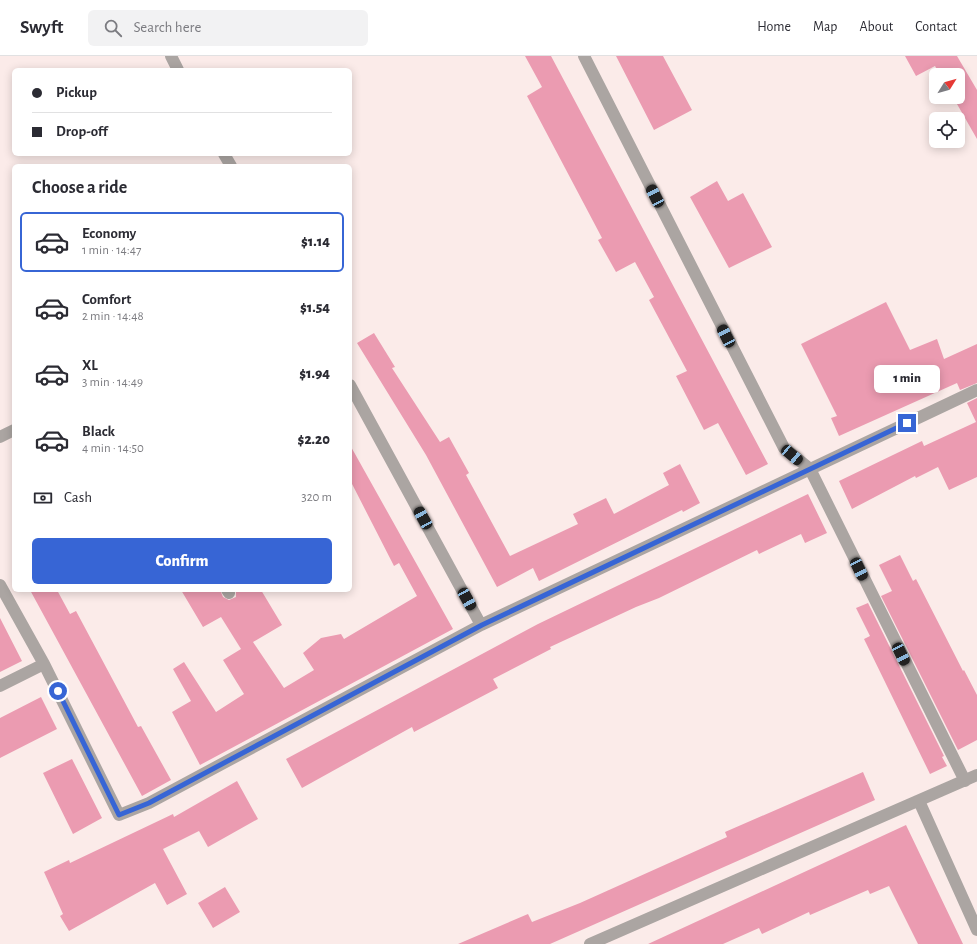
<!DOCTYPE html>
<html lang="en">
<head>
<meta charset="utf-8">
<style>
	body { margin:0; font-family:"Alegreya Sans",sans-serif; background:#f2f2f3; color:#2b2b33; height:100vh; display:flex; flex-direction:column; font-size:15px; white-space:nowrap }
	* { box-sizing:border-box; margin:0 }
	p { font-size:13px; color:#7c7c81 }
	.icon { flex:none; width:22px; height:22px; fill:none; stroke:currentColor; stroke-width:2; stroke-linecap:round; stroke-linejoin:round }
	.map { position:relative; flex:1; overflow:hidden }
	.panel { position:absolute; left:12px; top:108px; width:340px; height:428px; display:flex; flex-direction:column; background:#fff; border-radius:6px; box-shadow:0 2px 10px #0003 }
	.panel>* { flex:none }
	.hud { position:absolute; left:12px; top:12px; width:340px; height:88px; border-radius:6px; box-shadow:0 2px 10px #0003; display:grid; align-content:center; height:88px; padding:0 20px; background:#fff }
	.needle { width:26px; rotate:53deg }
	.tools { position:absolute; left:929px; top:12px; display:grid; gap:8px }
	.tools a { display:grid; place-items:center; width:36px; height:36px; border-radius:6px; background:#fff; box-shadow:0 2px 10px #0003; font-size:20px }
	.end { position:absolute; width:18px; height:18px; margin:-9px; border:5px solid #3765d5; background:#fff; box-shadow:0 0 0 2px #fff }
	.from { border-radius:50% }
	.bubble { position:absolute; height:28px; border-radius:6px; background:#fff; box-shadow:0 2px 10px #0003; font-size:13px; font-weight:800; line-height:28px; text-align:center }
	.car { position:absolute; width:12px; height:24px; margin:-12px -6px; border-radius:5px; box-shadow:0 0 3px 1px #0007; background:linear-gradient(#222 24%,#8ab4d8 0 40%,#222 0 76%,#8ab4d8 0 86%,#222 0) }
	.hud b { display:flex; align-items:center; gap:14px; height:38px; font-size:15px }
	.hud b+b { border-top:1px solid #e1e1e2 }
	.hud i { width:10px; height:10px; background:#2b2b33 }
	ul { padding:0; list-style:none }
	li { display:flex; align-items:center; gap:12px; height:60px; margin:0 8px 6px; padding:0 12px; border:2px solid transparent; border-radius:6px }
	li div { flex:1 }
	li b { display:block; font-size:15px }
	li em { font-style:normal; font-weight:800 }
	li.selected { border-color:#3765d5 }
	li>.icon { width:36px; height:36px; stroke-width:1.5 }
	h2 { padding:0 20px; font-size:18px; line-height:48px }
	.pay { display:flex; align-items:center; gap:10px; height:44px; padding:0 20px; font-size:15px }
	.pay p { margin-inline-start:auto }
	.action { display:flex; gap:8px; margin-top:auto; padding:8px 20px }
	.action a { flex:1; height:46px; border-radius:6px; background:#3765d5; color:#fff; font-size:16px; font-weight:800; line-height:46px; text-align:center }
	header { display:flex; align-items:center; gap:24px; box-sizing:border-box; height:56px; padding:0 20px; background:#fff; border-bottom:1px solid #e1e1e2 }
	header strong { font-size:19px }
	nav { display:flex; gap:22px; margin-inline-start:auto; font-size:14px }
	.search { width:280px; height:36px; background:#f2f2f3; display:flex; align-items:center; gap:10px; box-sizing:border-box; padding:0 14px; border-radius:6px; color:#7c7c81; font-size:15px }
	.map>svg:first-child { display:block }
</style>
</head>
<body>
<header>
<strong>Swyft</strong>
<div class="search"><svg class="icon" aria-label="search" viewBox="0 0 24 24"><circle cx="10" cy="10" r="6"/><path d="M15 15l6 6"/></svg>Search here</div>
<nav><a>Home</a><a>Map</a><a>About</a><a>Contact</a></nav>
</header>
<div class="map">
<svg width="977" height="888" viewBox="0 0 977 888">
	<rect width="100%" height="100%" fill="#fbebe9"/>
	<path fill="#eb9bb1" d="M525,0H551L768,408L746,419L718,367L704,374L676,320L687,315L649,244L654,241L635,206L616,216L598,184L602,182L527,40L542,31Z
		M616,0H663L692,54L654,74Z
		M905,0H957L977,34V83L953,41H958V19H940L935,10L916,20Z
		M717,125L728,145L743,137L772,191L729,212L690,141Z
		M886,246L910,294L937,283L944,303L977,288V327L960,334L957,327L839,380L831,362L837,360L801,288Z
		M374,277L395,311L392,312L440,386L449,381L469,417L466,419L510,500L578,468L573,458L606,442L614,458L669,429L663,417L680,408L700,447L683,456L682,454L539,525L533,512L497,531L426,399L357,287Z
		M977,342V421L949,434L938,411L916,422L915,420L852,453L839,425L922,385L924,390L976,366L967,347Z
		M350,389L453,573L200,709L172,656L191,645L173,613L184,606L216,656L244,638L223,604L241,593L221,561L203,571L181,534H220L223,541L229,544L236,541V534H261L282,569L253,586L284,632L314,614L303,597L321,582L341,578L344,583L417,540L399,507L394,510L350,424Z
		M808,438L827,477L805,487L801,478L759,498L757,494L659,542L636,551L550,591L551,593L493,623L498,632L414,676L412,671L302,732L286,703L538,568Z
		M900,499L913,525L916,523L963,615L964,614L977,639V684L958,694L881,540L892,535L879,509Z
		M30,534H57L70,558L76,555L138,671L141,670L171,724L142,740Z
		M868,547L944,700L942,701L947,710L930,718L864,583L870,580L856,552Z
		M0,562L22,605L0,616Z
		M41,641L57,673L0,702V662Z
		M72,703L102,762L73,778L43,717Z
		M863,716L875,744L550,888H458L528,858L532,866L580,847L727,781L725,776Z
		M237,725L258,763L208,791L199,775L163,793L187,838L167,849L155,827L69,875L60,860L63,858L44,816L69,804L70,807L173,758L174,761Z
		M906,769L963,888H918L889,830L870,838L868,834L810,859L809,856L762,878L759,872L723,888H648Z
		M225,831L240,856L213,872L198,847Z"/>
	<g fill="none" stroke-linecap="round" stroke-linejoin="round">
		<path stroke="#aba5a2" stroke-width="12" d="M171,0L178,14
			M584,0L784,392L810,413L965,725
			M224,98L231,110
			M350,329L481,569
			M0,381L14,374
			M0,529L44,608L119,759L149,747L481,569L977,334
			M227,534L229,537
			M0,630L44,608
			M919,745L977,874
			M590,888L977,719"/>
	</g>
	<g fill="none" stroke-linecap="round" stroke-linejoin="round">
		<path stroke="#3765d5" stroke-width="5" d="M58,635L119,759L149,747L482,569L907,367"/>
	</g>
</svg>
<div class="tools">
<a><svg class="needle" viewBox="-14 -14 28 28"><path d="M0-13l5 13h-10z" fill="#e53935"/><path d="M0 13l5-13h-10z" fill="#7c7c81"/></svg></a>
<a><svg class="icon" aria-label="locate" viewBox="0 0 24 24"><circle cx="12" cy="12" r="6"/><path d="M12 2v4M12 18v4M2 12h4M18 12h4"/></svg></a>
</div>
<i class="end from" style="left:58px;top:635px"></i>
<i class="end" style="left:907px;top:367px"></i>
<div class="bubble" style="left:874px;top:309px;width:66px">1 min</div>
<i class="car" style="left:655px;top:140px;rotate:333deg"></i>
<i class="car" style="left:726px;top:280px;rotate:333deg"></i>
<i class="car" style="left:792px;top:399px;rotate:130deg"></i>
<i class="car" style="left:423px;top:462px;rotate:331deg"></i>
<i class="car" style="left:859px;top:513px;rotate:154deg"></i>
<i class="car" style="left:467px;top:543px;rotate:151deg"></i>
<i class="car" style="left:901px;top:598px;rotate:154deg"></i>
<div class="hud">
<b><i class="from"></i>Pickup</b>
<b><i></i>Drop-off</b>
</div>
<section class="panel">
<h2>Choose a ride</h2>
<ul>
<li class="selected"><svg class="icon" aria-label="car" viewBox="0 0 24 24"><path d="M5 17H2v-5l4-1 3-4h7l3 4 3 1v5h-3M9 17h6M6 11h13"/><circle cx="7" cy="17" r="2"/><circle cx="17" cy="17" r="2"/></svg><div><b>Economy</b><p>1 min · 14:47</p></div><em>$1.14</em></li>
<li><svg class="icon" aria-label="car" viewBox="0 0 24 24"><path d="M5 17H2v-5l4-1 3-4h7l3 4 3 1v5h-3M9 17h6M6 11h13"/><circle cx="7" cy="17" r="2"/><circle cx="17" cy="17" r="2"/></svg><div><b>Comfort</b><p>2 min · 14:48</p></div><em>$1.54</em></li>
<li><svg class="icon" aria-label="car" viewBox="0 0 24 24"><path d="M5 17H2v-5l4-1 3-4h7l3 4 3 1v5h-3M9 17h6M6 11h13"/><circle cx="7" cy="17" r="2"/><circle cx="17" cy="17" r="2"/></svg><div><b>XL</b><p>3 min · 14:49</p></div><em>$1.94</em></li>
<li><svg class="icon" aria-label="car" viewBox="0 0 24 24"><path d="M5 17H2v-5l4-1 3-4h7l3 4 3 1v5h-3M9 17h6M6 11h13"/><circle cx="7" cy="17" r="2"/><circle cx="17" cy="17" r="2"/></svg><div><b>Black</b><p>4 min · 14:50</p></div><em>$2.20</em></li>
</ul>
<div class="pay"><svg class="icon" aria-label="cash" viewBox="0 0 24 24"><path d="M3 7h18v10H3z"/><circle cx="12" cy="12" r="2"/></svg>Cash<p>320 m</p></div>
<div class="action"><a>Confirm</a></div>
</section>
</div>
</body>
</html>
